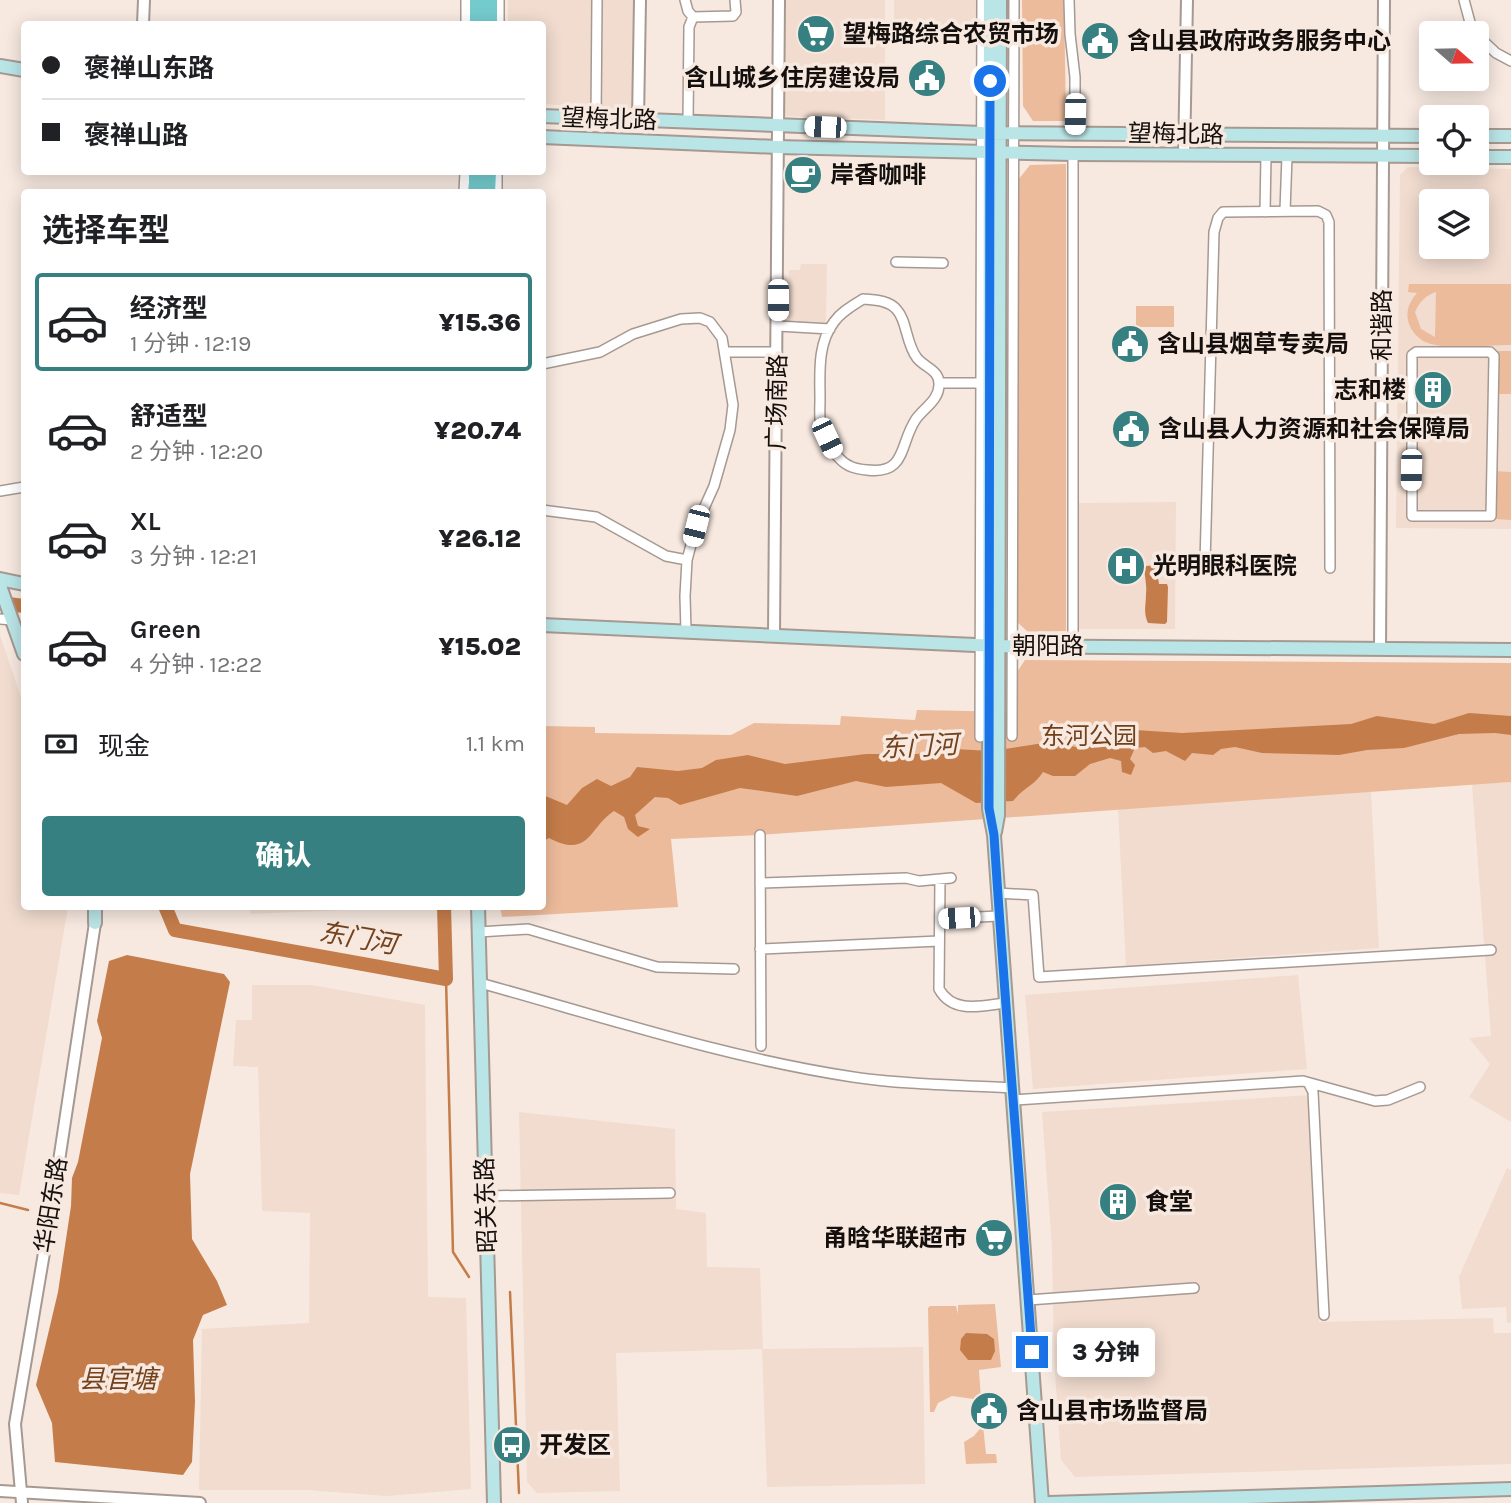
<!DOCTYPE html>
<html lang="zh">
<head>
<meta charset="utf-8">
<style>
	body { margin:0; font-family:Karla,"Noto Sans SC",sans-serif; background:#f2f2f2; color:#202124; height:100vh; display:flex; flex-direction:column; font-size:26px; white-space:nowrap }
	* { box-sizing:border-box; margin:0 }
	p { font-size:23px; color:#757577 }
	.icon { flex:none; width:38px; height:38px; fill:none; stroke:currentColor; stroke-width:2; stroke-linecap:round; stroke-linejoin:round }
	.map { position:relative; flex:1; overflow:hidden }
	.drawer { position:absolute; left:21px; top:189px; width:525px; height:721px; display:flex; flex-direction:column; background:#fff; border-radius:7px; box-shadow:0 4px 18px #0003 }
	.drawer>* { flex:none }
	.guide { position:absolute; left:21px; top:21px; width:525px; height:154px; border-radius:7px; box-shadow:0 4px 18px #0003; display:grid; align-content:center; height:154px; padding:0 21px; background:#fff }
	.needle { width:46px; rotate:110deg }
	.buttons { position:absolute; left:1419px; top:21px; display:grid; gap:14px }
	.buttons a { display:grid; place-items:center; width:70px; height:70px; border-radius:7px; background:#fff; box-shadow:0 4px 18px #0003; font-size:35px }
	.end { position:absolute; width:32px; height:32px; margin:-16px; border:9px solid #1a73e8; background:#fff; box-shadow:0 0 0 4px #fff }
	.from { border-radius:50% }
	.bubble { position:absolute; height:49px; border-radius:7px; background:#fff; box-shadow:0 4px 18px #0003; font-size:23px; font-weight:800; line-height:49px; text-align:center }
	.car { position:absolute; width:21px; height:42px; margin:-21px -10px; border-radius:9px; box-shadow:0 0 5px 2px #0007; background:linear-gradient(#fff 24%,#345 0 40%,#fff 0 76%,#345 0 86%,#fff 0) }
	.guide b { display:flex; align-items:center; gap:24px; height:66px; font-size:26px }
	.guide b+b { border-top:2px solid #e0e0e0 }
	.guide i { width:18px; height:18px; background:#202124 }
	ul { padding:0; list-style:none }
	li { display:flex; align-items:center; gap:21px; height:98px; margin:0 14px 10px; padding:0 7px; border:4px solid transparent; border-radius:7px }
	li div { flex:1 }
	li b { display:block; font-size:26px }
	li em { font-style:normal; font-weight:800 }
	li.selected { border-color:#378082 }
	li>.icon { width:63px; height:63px; stroke-width:1.5 }
	h2 { padding:0 21px; font-size:32px; line-height:84px }
	.pay { display:flex; align-items:center; gap:18px; height:77px; padding:0 21px; font-size:26px }
	.pay p { margin-inline-start:auto }
	.cta { display:flex; gap:14px; margin-top:auto; padding:14px 21px }
	.cta a { flex:1; height:80px; border-radius:7px; background:#378082; color:#fff; font-size:28px; font-weight:800; line-height:80px; text-align:center }
	.map>svg:first-child { display:block }
</style>
</head>
<body>
<div class="map">
<svg width="1511" height="1503" viewBox="0 0 1511 1503">
	<rect width="100%" height="100%" fill="#f7e9e0"/>
	<path fill="#f1dccf" fill-rule="evenodd" d="M508,0H634L633,110L543,104L542,24H508Z
		M785,0H885V120L784,116Z
		M894,0H978V32L894,33Z
		M1408,167L1511,169V529L1396,528L1400,175ZM1432,201H1477V247H1432Z
		M801,264H827L826,324L788,323L789,270H800Z
		M1176,502L1175,629H1076L1079,503Z
		M0,635L24,706V906L68,907L19,1195L0,1193Z
		M1511,782V1122L1469,1097L1490,1064L1469,1038L1491,1036L1472,784Z
		M1371,791L1379,948L1126,966L1118,809Z
		M424,907L250,914V906Z
		M1298,975L1307,1069L1033,1089L1025,995Z
		M252,985H311L425,1005L428,1297L466,1298L471,1489L387,1496L307,1490H199L202,1329L309,1323L310,1213L262,1211L258,1067L233,1066L236,1020H252Z
		M1311,1095L1319,1322L1493,1318L1494,1333H1511V1464L1075,1477L1061,1460L1054,1358L1052,1249L1042,1112Z
		M519,1112L675,1129L676,1209L706,1213L707,1267L760,1268L763,1349L923,1347L925,1484L767,1487L762,1349L616,1353L620,1491L537,1493L527,1482Z
		M1507,1168L1511,1170V1323H1507L1506,1307L1462,1309L1459,1277Z"/>
	<path fill="#ecbb9b" fill-rule="evenodd" d="M1022,0H1064L1066,121H1033L1023,106Z
		M1066,164V631L1028,632L1017,622L1018,180L1030,165Z
		M1409,284H1511V345C1491,345 1445,350 1428,343C1419,340 1412,332 1409,324C1405,312 1409,302 1417,293L1408,292ZM1436,292L1435,336V337L1421,329L1415,312C1420,301 1425,296 1436,292Z
		M1136,306H1174V327H1136Z
		M1496,351H1511V394H1496Z
		M1495,471L1511,472V520L1495,519Z
		M1025,660L1511,663V782L760,835L671,839L678,907L502,917L500,907L542,906L543,726L595,727V733L731,735L754,723L840,725L841,716L915,720L917,710L1018,712L1017,672Z
		M995,1304L1001,1367L979,1370L981,1400L952,1396L938,1403L934,1412H930L928,1308L930,1306H956L958,1314V1305Z
		M983,1425L986,1454H996L997,1463L966,1464L964,1442L974,1436Z"/>
	<path fill="#c47d4a" d="M1156,565L1159,584H1167L1168,587L1167,622L1165,624L1148,623C1143,612 1146,605 1146,594C1147,586 1145,577 1144,569L1146,566Z
		M1469,713L1511,716V735L1495,733L1459,734L1404,748L1367,750L1339,755L1262,753L1235,747L1221,749L1213,755L1192,753L1185,761L1166,751L1153,753L1145,747L1135,748L1130,759L1135,765L1131,775L1122,772L1121,761L1110,758L1090,764L1075,776H1053L1043,772C1035,785 1022,789 1013,801L976,803L941,783L886,787L856,781L797,796L740,788L680,805L668,798L655,797L635,815L638,826L650,829L638,837L628,829L624,817L614,811C588,828 590,859 549,838L543,841V795L567,805L582,788L597,779L611,786L630,777L637,767L678,771L702,768L716,760L748,755L785,764L866,754H918L935,748L992,751L1050,742L1076,747L1135,730L1182,733L1351,724L1377,716L1434,724Z
		M127,955L224,974L230,982L190,1174L192,1239L217,1281L227,1305L203,1315L193,1340L195,1402L192,1462L183,1475L55,1462L52,1423L36,1385L58,1292L71,1206L72,1178L78,1162L102,1038L97,1021L109,961Z
		M966,1333L987,1334L994,1339L995,1351L991,1360H968L960,1350L961,1339Z"/>
	<g fill="none" stroke-linecap="round" stroke-linejoin="round">
		<path stroke="#c47d4a" stroke-width="2.5" d="M446,979L453,1252L469,1277
			M0,1203L28,1210
			M510,1292L519,1493"/>
		<path stroke="#c47d4a" stroke-width="14" d="M0,603L24,606
			M165,906L175,930L446,979L444,906"/>
		<defs>
			<path id="minor" d="M685,0L688,11L693,17
				M1069,0L1070,34L1075,77V132
				M1464,0L1471,26L1476,33
				M466,17L499,18
				M466,24V0
				M499,24V0
				M1477,35L1496,53L1511,61
				M596,119L597,0
				M688,121L689,27L693,17L733,16L736,12L735,0
				M1073,154V646
				M464,192L465,172
				M497,192V172
				M1285,211L1287,156
				M1265,212L1266,156
				M896,262L943,263
				M863,299C874,300 889,300 897,310C907,321 906,344 917,358C925,368 940,370 939,385C939,400 924,408 916,419C899,444 907,475 867,470C856,469 847,467 839,458C831,450 824,436 821,426C819,418 820,407 820,399C820,374 817,344 834,322C841,312 852,306 863,299Z
				M778,326L830,329
				M726,352H777
				M1416,352H1490L1494,356L1491,516H1412V355Z
				M542,364L600,352L633,334L681,319L700,318L710,322L722,338L733,405L730,430L714,486L696,526L687,560L685,596L686,631
				M940,383H984
				M1382,427H1412
				M0,491L24,487
				M542,510L596,517L666,556L687,560
				M1205,563L1214,232L1218,218L1223,212L1318,211L1326,215L1329,222L1330,568
				M0,619L12,620
				M1012,736L1014,0
				M980,737L982,0
				M760,835L761,1046
				M940,879L939,989C953,1014 981,1006 1005,1003
				M760,883L906,878L919,881L951,878
				M997,893L1033,895L1039,977L1491,950
				M940,919L998,916
				M479,932L528,929L657,967L734,969
				M760,949L939,941
				M480,983C603,1017 727,1058 853,1077C906,1085 961,1085 1013,1088
				M1309,1084L1313,1092L1324,1315
				M1014,1100L1303,1081L1375,1101L1388,1100L1420,1087
				M486,1196L670,1193
				M1028,1300L1194,1288"/>
			<path id="tertiary" d="M143,24L144,0
				M638,120L640,0
				M1184,155L1187,0
				M774,636L779,0
				M1380,649L1384,0
				M0,1491L200,1503
				M22,1503L15,1424L54,1194L95,923"/>
			<path id="secondary" d="M990,0L989,809L994,835L1042,1503
				M0,66L24,70
				M542,116L982,133L1432,136
				M1477,136H1511
				M542,137L777,147L1073,154L1432,156
				M1477,157H1511
				M0,579L24,584
				M0,586L24,654
				M542,625L997,646L1511,650
				M995,832L998,815L1000,0
				M478,906L494,1503
				M95,923V906
				M1049,1503L1511,1489"/>
			<path id="primary" d="M477,24V0
				M490,24V0
				M476,192V172
				M488,192L489,172"/>
		</defs>
		<use href="#minor" stroke="#a69991" stroke-width="12"/>
		<use href="#tertiary" stroke="#a69991" stroke-width="14"/>
		<use href="#secondary" stroke="#a69991" stroke-width="16"/>
		<use href="#primary" stroke="#177376" stroke-width="18"/>
		<use href="#minor" stroke="#fff" stroke-width="9"/>
		<use href="#tertiary" stroke="#fff" stroke-width="10"/>
		<use href="#secondary" stroke="#bae5e7" stroke-width="12"/>
		<use href="#primary" stroke="#74cbce" stroke-width="14"/>
	</g>
	<g fill="none" stroke-linecap="round" stroke-linejoin="round">
		<path stroke="#1a73e8" stroke-width="9" d="M990,81L989,808L994,835C1005,1008 1020,1179 1032,1352"/>
	</g>
	<defs>
		<symbol id="supermarket-disc" viewBox="-11 -11 22 22"><circle r="9.5" fill="#378082" stroke="#f7e9e0"/><path d="M-6-5.5h2.5l.6 2H6L4.5 2H-2.5L-4.4-4H-6ZM-1.5 3.2a1.3 1.3 0 1 0 .1 0ZM3 3.2a1.3 1.3 0 1 0 .1 0Z" fill="#fff"/></symbol>
		<symbol id="civic-disc" viewBox="-11 -11 22 22"><circle r="9.5" fill="#378082" stroke="#f7e9e0"/><path d="M-.6-6.5H3V-4.5H.6V-3L4-1V1h2V6H-6V1h2V-1L-.6-3ZM-1.2 2.5V6h2.4V2.5Z" fill="#fff"/></symbol>
		<symbol id="cafe-disc" viewBox="-11 -11 22 22"><circle r="9.5" fill="#378082" stroke="#f7e9e0"/><path d="M-5.5-4.5H6V0H3Q3 3.5 0 3.5H-2.5Q-5.5 3.5-5.5 0ZM3-3.2v2h1.7v-2ZM-6 4.5H4V6H-6Z" fill="#fff"/></symbol>
		<symbol id="building-disc" viewBox="-11 -11 22 22"><circle r="9.5" fill="#378082" stroke="#f7e9e0"/><path d="M-4-6H4V6H1V3H-1V6H-4ZM-2.5-4.3h1.7v1.8h-1.7ZM.8-4.3h1.7v1.8H.8ZM-2.5-1h1.7V.8h-1.7ZM.8-1h1.7V.8H.8Z" fill="#fff"/></symbol>
		<symbol id="hospital-disc" viewBox="-11 -11 22 22"><circle r="9.5" fill="#378082" stroke="#f7e9e0"/><path d="M-5-5h3v3.5h4V-5h3V5h-3V1.5h-4V5h-3Z" fill="#fff"/></symbol>
		<symbol id="bus-disc" viewBox="-11 -11 22 22"><circle r="9.5" fill="#378082" stroke="#f7e9e0"/><path d="M-5-6H5V4H4V6H2V4H-2V6H-4V4H-5ZM-3.5-4V0h7V-4ZM-3.5 1.2v1.5H-2V1.2ZM2 1.2v1.5H3.5V1.2Z" fill="#fff"/></symbol>
	</defs>
	<g fill-rule="evenodd">
		<use href="#supermarket-disc" x="794" y="12" width="44" height="44"/>
		<use href="#civic-disc" x="1078" y="19" width="44" height="44"/>
		<use href="#civic-disc" x="905" y="56" width="44" height="44"/>
		<use href="#cafe-disc" x="781" y="153" width="44" height="44"/>
		<use href="#civic-disc" x="1108" y="322" width="44" height="44"/>
		<use href="#building-disc" x="1411" y="368" width="44" height="44"/>
		<use href="#civic-disc" x="1109" y="407" width="44" height="44"/>
		<use href="#hospital-disc" x="1104" y="544" width="44" height="44"/>
		<use href="#building-disc" x="1096" y="1180" width="44" height="44"/>
		<use href="#supermarket-disc" x="972" y="1216" width="44" height="44"/>
		<use href="#civic-disc" x="967" y="1389" width="44" height="44"/>
		<use href="#bus-disc" x="490" y="1423" width="44" height="44"/>
	</g>
	<g text-anchor="middle" stroke-width="7" stroke-linejoin="round" paint-order="stroke">
		<g font-size="24" font-weight="bold" fill="#15100d" stroke="#f7e9e0" text-anchor="start">
			<text x="843" y="42">望梅路综合农贸市场</text>
			<text x="1127" y="49">含山县政府政务服务中心</text>
			<text x="900" y="86" text-anchor="end">含山城乡住房建设局</text>
			<text x="830" y="183">岸香咖啡</text>
			<text x="1157" y="352">含山县烟草专卖局</text>
			<text x="1406" y="398" text-anchor="end">志和楼</text>
			<text x="1158" y="437">含山县人力资源和社会保障局</text>
			<text x="1153" y="574">光明眼科医院</text>
			<text x="1145" y="1210">食堂</text>
			<text x="967" y="1246" text-anchor="end">甬晗华联超市</text>
			<text x="1016" y="1419">含山县市场监督局</text>
			<text x="539" y="1453">开发区</text>
		</g>
		<g font-size="24" fill="#15100d" stroke="#f7e9e0">
			<text transform="translate(609 119) rotate(2)" y="8">望梅北路</text>
			<text transform="translate(1176 134) rotate(1)" y="8">望梅北路</text>
			<text transform="translate(1382 325) rotate(-90)" y="8">和谐路</text>
			<text transform="translate(777 402) rotate(-89)" y="8">广场南路</text>
			<text x="1048" y="654">朝阳路</text>
			<text transform="translate(51 1205) rotate(-81)" y="8">华阳东路</text>
			<text transform="translate(486 1205) rotate(-92)" y="8">昭关东路</text>
		</g>
		<g font-size="24" fill="#71401b" stroke="#f7e9e0">
			<text x="1089" y="744">东河公园</text>
		</g>
		<g font-size="26" font-style="italic" fill="#74431e" stroke="#f7e9e0">
			<text transform="translate(919 746) rotate(-3)" y="9">东门河</text>
			<text transform="translate(358 938) rotate(10)" y="9">东门河</text>
			<text x="118" y="1388">县官塘</text>
		</g>
	</g>
</svg>
<div class="buttons">
<a><svg class="needle" viewBox="-14 -14 28 28"><path d="M0-13l5 13h-10z" fill="#e53935"/><path d="M0 13l5-13h-10z" fill="#757577"/></svg></a>
<a><svg class="icon" aria-label="locate" viewBox="0 0 24 24"><circle cx="12" cy="12" r="6"/><path d="M12 2v4M12 18v4M2 12h4M18 12h4"/></svg></a>
<a><svg class="icon" aria-label="layers" viewBox="0 0 24 24"><path d="M12 4l9 5-9 5-9-5zM3 14l9 5 9-5"/></svg></a>
</div>
<i class="end from" style="left:990px;top:81px"></i>
<i class="end" style="left:1032px;top:1352px"></i>
<div class="bubble" style="left:1057px;top:1328px;width:98px">3 分钟</div>
<i class="car" style="left:1075px;top:114px;rotate:181deg"></i>
<i class="car" style="left:825px;top:127px;rotate:272deg"></i>
<i class="car" style="left:778px;top:300px;rotate:180deg"></i>
<i class="car" style="left:827px;top:438px;rotate:155deg"></i>
<i class="car" style="left:1411px;top:470px;rotate:181deg"></i>
<i class="car" style="left:696px;top:526px;rotate:194deg"></i>
<i class="car" style="left:959px;top:918px;rotate:267deg"></i>
<div class="guide">
<b><i class="from"></i>褒禅山东路</b>
<b><i></i>褒禅山路</b>
</div>
<section class="drawer">
<h2>选择车型</h2>
<ul>
<li class="selected"><svg class="icon" aria-label="car" viewBox="0 0 24 24"><path d="M5 17H2v-5l4-1 3-4h7l3 4 3 1v5h-3M9 17h6M6 11h13"/><circle cx="7" cy="17" r="2"/><circle cx="17" cy="17" r="2"/></svg><div><b>经济型</b><p>1 分钟 · 12:19</p></div><em>¥15.36</em></li>
<li><svg class="icon" aria-label="car" viewBox="0 0 24 24"><path d="M5 17H2v-5l4-1 3-4h7l3 4 3 1v5h-3M9 17h6M6 11h13"/><circle cx="7" cy="17" r="2"/><circle cx="17" cy="17" r="2"/></svg><div><b>舒适型</b><p>2 分钟 · 12:20</p></div><em>¥20.74</em></li>
<li><svg class="icon" aria-label="car" viewBox="0 0 24 24"><path d="M5 17H2v-5l4-1 3-4h7l3 4 3 1v5h-3M9 17h6M6 11h13"/><circle cx="7" cy="17" r="2"/><circle cx="17" cy="17" r="2"/></svg><div><b>XL</b><p>3 分钟 · 12:21</p></div><em>¥26.12</em></li>
<li><svg class="icon" aria-label="car" viewBox="0 0 24 24"><path d="M5 17H2v-5l4-1 3-4h7l3 4 3 1v5h-3M9 17h6M6 11h13"/><circle cx="7" cy="17" r="2"/><circle cx="17" cy="17" r="2"/></svg><div><b>Green</b><p>4 分钟 · 12:22</p></div><em>¥15.02</em></li>
</ul>
<div class="pay"><svg class="icon" aria-label="cash" viewBox="0 0 24 24"><path d="M3 7h18v10H3z"/><circle cx="12" cy="12" r="2"/></svg>现金<p>1.1 km</p></div>
<div class="cta"><a>确认</a></div>
</section>
</div>
</body>
</html>
